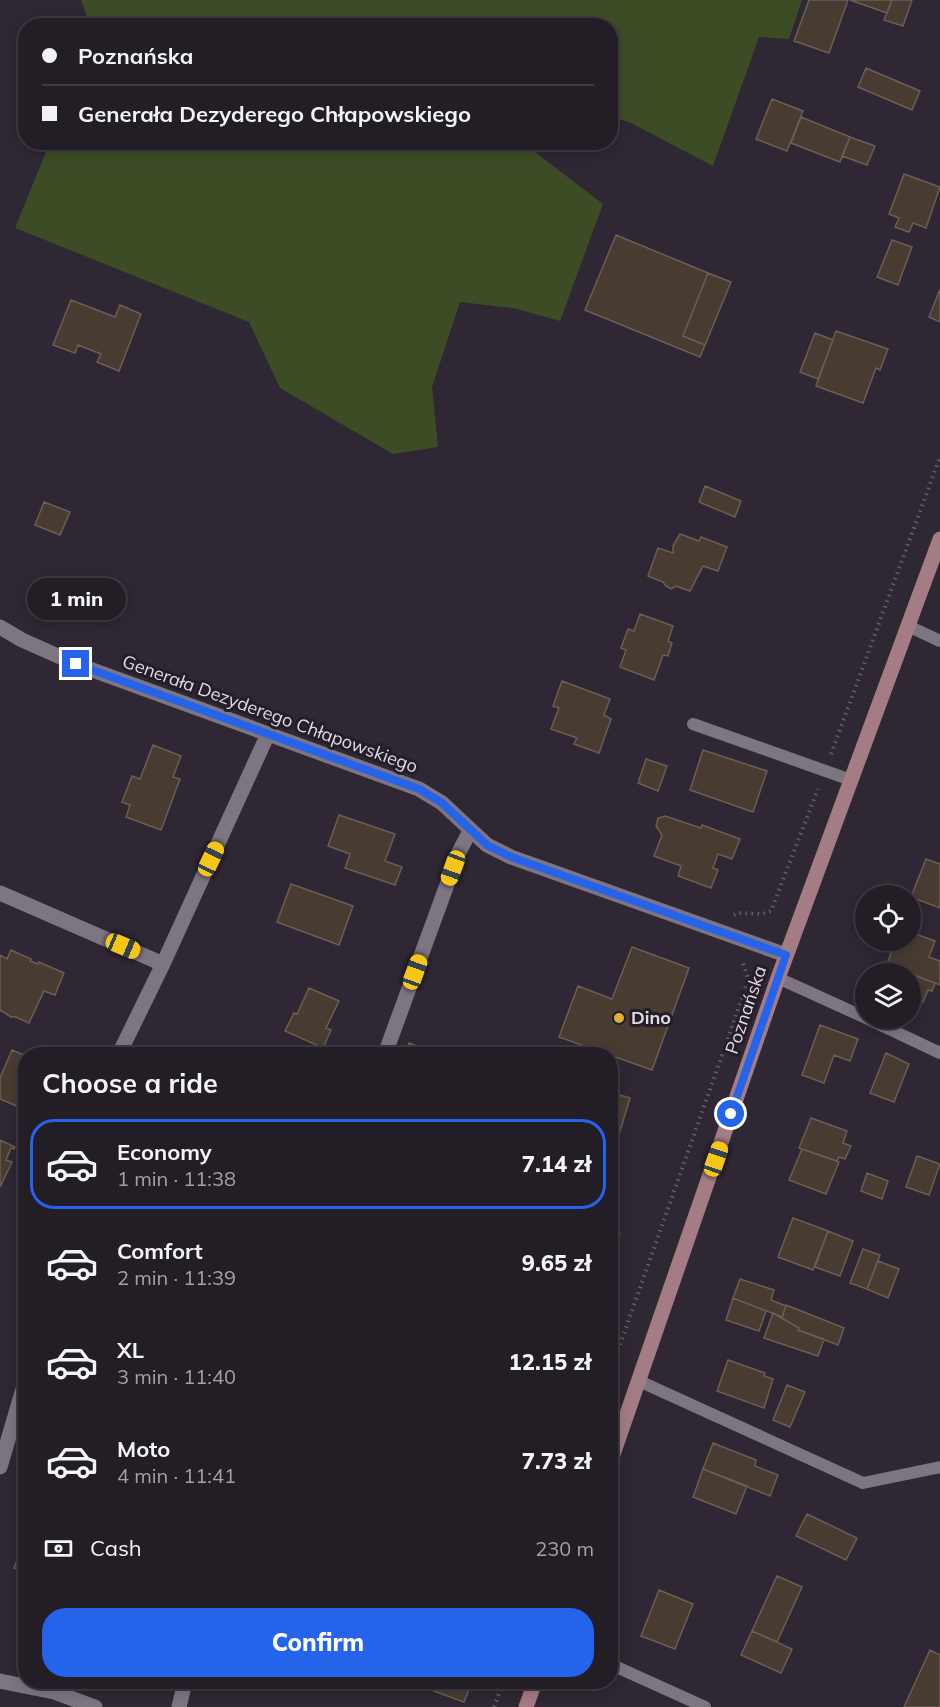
<!DOCTYPE html>
<html lang="en">
<head>
<meta charset="utf-8">
<style>
	body { margin:0; font-family:Mulish,sans-serif; background:#2b262e; color:#f1f3f6; height:100vh; display:flex; flex-direction:column; font-size:22px; white-space:nowrap }
	* { box-sizing:border-box; margin:0 }
	p { font-size:20px; color:#a3a2a7 }
	.icon { flex:none; width:33px; height:33px; fill:none; stroke:currentColor; stroke-width:2; stroke-linecap:round; stroke-linejoin:round }
	.map { position:relative; flex:1; overflow:hidden }
	.drawer { position:absolute; left:18px; top:1047px; width:600px; height:642px; display:flex; flex-direction:column; background:#231d26; border-radius:24px; box-shadow:0 3px 15px #0003,0 0 0 2px #403b43 }
	.drawer>* { flex:none }
	.guide { position:absolute; left:18px; top:18px; width:600px; height:132px; border-radius:24px; box-shadow:0 3px 15px #0003,0 0 0 2px #403b43; display:grid; align-content:center; height:132px; padding:0 24px; background:#231d26 }
	.controls { position:absolute; left:855px; top:885px; display:grid; gap:12px }
	.controls a { display:grid; place-items:center; width:66px; height:66px; border-radius:50%; background:#231d26; box-shadow:0 3px 15px #0003,0 0 0 2px #403b43; font-size:30px }
	.end { position:absolute; width:27px; height:27px; margin:-14px; border:8px solid #2563eb; background:#fff; box-shadow:0 0 0 3px #fff }
	.from { border-radius:50% }
	.bubble { position:absolute; height:42px; border-radius:21px; background:#231d26; box-shadow:0 3px 15px #0003,0 0 0 2px #403b43; font-size:20px; font-weight:800; line-height:42px; text-align:center }
	.car { position:absolute; width:18px; height:36px; margin:-18px -9px; border-radius:8px; box-shadow:0 0 4px 2px #0007; background:linear-gradient(#f5c518 24%,#345 0 40%,#f5c518 0 76%,#345 0 86%,#f5c518 0) }
	.guide b { display:flex; align-items:center; gap:21px; height:57px; font-size:22px }
	.guide b+b { border-top:2px solid #403b43 }
	.guide i { width:15px; height:15px; background:#f1f3f6 }
	ul { padding:0; list-style:none }
	li { display:flex; align-items:center; gap:18px; height:90px; margin:0 12px 9px; padding:0 12px; border:3px solid transparent; border-radius:24px }
	li div { flex:1 }
	li b { display:block; font-size:22px }
	li em { font-style:normal; font-weight:800 }
	li.selected { border-color:#2563eb }
	li>.icon { width:54px; height:54px; stroke-width:1.5 }
	h2 { padding:0 24px; font-size:27px; line-height:72px }
	.pay { display:flex; align-items:center; gap:15px; height:66px; padding:0 24px; font-size:22px }
	.pay p { margin-inline-start:auto }
	.primary-button { display:flex; gap:12px; margin-top:auto; padding:12px 24px }
	.primary-button a { flex:1; height:69px; border-radius:24px; background:#2563eb; color:#fff; font-size:24px; font-weight:800; line-height:69px; text-align:center }
	.map>svg:first-child { display:block }
</style>
</head>
<body>
<div class="map">
<svg width="940" height="1707" viewBox="0 0 940 1707">
	<rect width="100%" height="100%" fill="#2f2733"/>
	<path fill="#3c4d26" d="M81,0H802L789,39L759,37L713,166L633,124L611,116L610,26H84L86,14Z
		M50,142L523,143L603,204L560,321L513,308L460,302L432,387L438,447L393,454L280,388L249,322L15,228Z"/>
	<path fill="#483c32" stroke="#6c5e54" stroke-width="1.5" d="M809,0H848L829,53L794,41Z
		M850,0H892L887,13Z
		M892,0H912L903,26L884,20Z
		M866,68L920,91L912,110L858,87Z
		M772,99L803,111L787,151L756,139Z
		M801,117L850,137L840,162L791,143Z
		M850,137L875,146L867,165L842,156Z
		M904,174L940,187L926,228L913,223L909,232L895,227L899,218L889,214Z
		M616,235L708,273L683,336L705,345L700,357L585,310Z
		M892,240L912,247L898,285L877,277Z
		M708,273L731,282L705,345L683,336Z
		M940,289V322L929,317Z
		M71,300L115,317L120,305L141,314L119,371L97,362L101,354L78,345L75,353L53,345Z
		M836,331L888,349L880,370L876,368L863,403L816,386Z
		M815,333L833,340L818,379L800,372Z
		M705,486L741,501L735,517L699,502Z
		M44,502L70,512L60,535L35,525Z
		M680,534L699,541L701,537L727,547L718,571L703,566L690,591L676,586L671,589L666,586L663,582L648,576L658,548L673,553V546Z
		M640,614L673,626L668,641L672,643L668,656L663,655L654,680L620,667L626,650L621,648L628,629L634,631Z
		M562,681L610,699L604,715L611,719L599,753L574,744L577,738L551,729L559,708L553,706Z
		M153,745L181,756L173,777L180,779L161,830L126,817L130,805L122,802L132,776L140,779Z
		M703,750L767,771L753,812L690,790Z
		M646,759L667,766L658,791L638,783Z
		M339,815L395,834L385,861L402,867L395,885L345,868L350,854L328,846Z
		M665,816L701,828L702,825L740,839L732,859L718,854L713,868L718,870L711,888L678,876L681,866L654,856L662,835L656,826L658,818Z
		M926,859L940,864V908L911,897Z
		M291,884L353,906L339,945L277,922Z
		M910,932L935,941L929,957L940,961V985L887,964L896,940H910Z
		M632,947L689,968L652,1070L559,1037L578,986L612,999Z
		M11,950L31,959L30,961L38,964L39,962L64,973L55,995L44,991L29,1023L16,1017H11L0,1010V955L7,959Z
		M887,964L910,974H884Z
		M910,974L935,983L932,991L928,990L923,1002L914,999L910,1008Z
		M309,988L339,1001L326,1028L331,1030L323,1048L285,1031L294,1013L297,1014Z
		M820,1025L858,1039L850,1061L834,1055L824,1083L802,1075Z
		M409,1043L433,1052L432,1054H405Z
		M12,1050L26,1056V1110L0,1099V1078Z
		M886,1053L909,1064L894,1102L870,1093Z
		M610,1092L630,1098L618,1138L610,1136Z
		M811,1118L847,1131L843,1143L851,1146L845,1159L839,1157L837,1161L799,1148Z
		M0,1140L15,1147L14,1149L11,1148L6,1160L12,1162L0,1187Z
		M802,1149L839,1162L826,1194L789,1180Z
		M917,1156L940,1164L929,1195L906,1187Z
		M867,1173L888,1181L882,1199L861,1191Z
		M610,1203L619,1206L610,1230Z
		M793,1218L828,1231L813,1270L778,1257Z
		M610,1230L620,1233L613,1255L610,1254Z
		M828,1231L853,1241L840,1276L815,1267Z
		M863,1249L880,1255L867,1289L850,1283Z
		M878,1261L899,1269L888,1298L867,1289Z
		M740,1279L774,1290L771,1300L786,1306L782,1317L733,1298Z
		M733,1298L766,1311L759,1331L726,1320Z
		M786,1305L844,1328L838,1345L798,1330L799,1328L782,1318Z
		M773,1313L799,1328L798,1330L824,1339L818,1356L764,1338Z
		M728,1360L765,1373L764,1376L773,1379L764,1408L717,1391Z
		M787,1385L805,1392L790,1427L773,1420Z
		M713,1443L756,1460L755,1466L778,1475L770,1496L703,1469Z
		M703,1469L747,1486L736,1514L693,1497Z
		M807,1514L857,1538L846,1560L796,1536Z
		M26,1538V1572L14,1568Z
		M777,1576L802,1587L777,1642L752,1631Z
		M659,1590L693,1604L675,1649L641,1636Z
		M752,1631L792,1649L781,1673L741,1655Z
		M930,1650L940,1655V1707H904Z
		M434,1682H472L464,1702L431,1690Z"/>
	<g fill="none" stroke-linecap="round" stroke-linejoin="round">
		<path stroke="#655e68" stroke-width="4" stroke-dasharray="1.5 4.5" stroke-linecap="butt" d="M831,754L940,457
			M734,915L738,913L762,914L771,911L818,789
			M610,1373L744,993L748,978L743,963
			M494,1707L503,1682"/>
		<path stroke="#7e7583" stroke-width="12" d="M908,626L940,641
			M693,724L851,780
			M778,978L866,1018
			M866,1018L940,1053
			M639,1381L863,1483L940,1467
			M610,1664L705,1707"/>
		<path stroke="#7e7583" stroke-width="15" d="M0,627L22,640L76,664L419,789L442,803L487,845L511,857L786,955
			M0,893L163,964
			M119,1054L163,964L268,734
			M385,1054L459,852L470,831
			M0,1467L26,1379
			M0,1681L54,1692L95,1707
			M179,1707L185,1682"/>
		<path stroke="#a47c83" stroke-width="15" d="M610,1463L778,978L940,539
			M526,1707L535,1682"/>
	</g>
	<g fill="none" stroke-linecap="round" stroke-linejoin="round">
		<path stroke="#2563eb" stroke-width="8" d="M76,664L419,789L442,803L487,845L511,857L786,955L731,1114"/>
	</g>
	<circle fill="#e0b034" stroke="#251d29" stroke-width="2" cx="619" cy="1018" r="6"/>
	<g text-anchor="middle" stroke-width="6" stroke-linejoin="round" paint-order="stroke">
		<g font-size="18" fill="#e1dbe3" stroke="#251d29">
			<text transform="translate(270 714) rotate(20)" y="6">Generała Dezyderego Chłapowskiego</text>
			<text transform="translate(746 1010) rotate(-71)" y="6">Poznańska</text>
		</g>
		<g font-size="18" font-weight="bold" fill="#e1dbe3" stroke="#251d29" text-anchor="start">
			<text x="631" y="1024">Dino</text>
		</g>
	</g>
</svg>
<div class="controls">
<a><svg class="icon" aria-label="locate" viewBox="0 0 24 24"><circle cx="12" cy="12" r="6"/><path d="M12 2v4M12 18v4M2 12h4M18 12h4"/></svg></a>
<a><svg class="icon" aria-label="layers" viewBox="0 0 24 24"><path d="M12 4l9 5-9 5-9-5zM3 14l9 5 9-5"/></svg></a>
</div>
<i class="end from" style="left:731px;top:1114px"></i>
<i class="end" style="left:76px;top:664px"></i>
<div class="bubble" style="left:27px;top:578px;width:99px">1 min</div>
<i class="car" style="left:211px;top:859px;rotate:25deg"></i>
<i class="car" style="left:453px;top:868px;rotate:200deg"></i>
<i class="car" style="left:123px;top:946px;rotate:113deg"></i>
<i class="car" style="left:415px;top:972px;rotate:20deg"></i>
<i class="car" style="left:716px;top:1159px;rotate:19deg"></i>
<div class="guide">
<b><i class="from"></i>Poznańska</b>
<b><i></i>Generała Dezyderego Chłapowskiego</b>
</div>
<section class="drawer">
<h2>Choose a ride</h2>
<ul>
<li class="selected"><svg class="icon" aria-label="car" viewBox="0 0 24 24"><path d="M5 17H2v-5l4-1 3-4h7l3 4 3 1v5h-3M9 17h6M6 11h13"/><circle cx="7" cy="17" r="2"/><circle cx="17" cy="17" r="2"/></svg><div><b>Economy</b><p>1 min · 11:38</p></div><em>7.14 zł</em></li>
<li><svg class="icon" aria-label="car" viewBox="0 0 24 24"><path d="M5 17H2v-5l4-1 3-4h7l3 4 3 1v5h-3M9 17h6M6 11h13"/><circle cx="7" cy="17" r="2"/><circle cx="17" cy="17" r="2"/></svg><div><b>Comfort</b><p>2 min · 11:39</p></div><em>9.65 zł</em></li>
<li><svg class="icon" aria-label="car" viewBox="0 0 24 24"><path d="M5 17H2v-5l4-1 3-4h7l3 4 3 1v5h-3M9 17h6M6 11h13"/><circle cx="7" cy="17" r="2"/><circle cx="17" cy="17" r="2"/></svg><div><b>XL</b><p>3 min · 11:40</p></div><em>12.15 zł</em></li>
<li><svg class="icon" aria-label="car" viewBox="0 0 24 24"><path d="M5 17H2v-5l4-1 3-4h7l3 4 3 1v5h-3M9 17h6M6 11h13"/><circle cx="7" cy="17" r="2"/><circle cx="17" cy="17" r="2"/></svg><div><b>Moto</b><p>4 min · 11:41</p></div><em>7.73 zł</em></li>
</ul>
<div class="pay"><svg class="icon" aria-label="cash" viewBox="0 0 24 24"><path d="M3 7h18v10H3z"/><circle cx="12" cy="12" r="2"/></svg>Cash<p>230 m</p></div>
<div class="primary-button"><a>Confirm</a></div>
</section>
</div>
</body>
</html>
